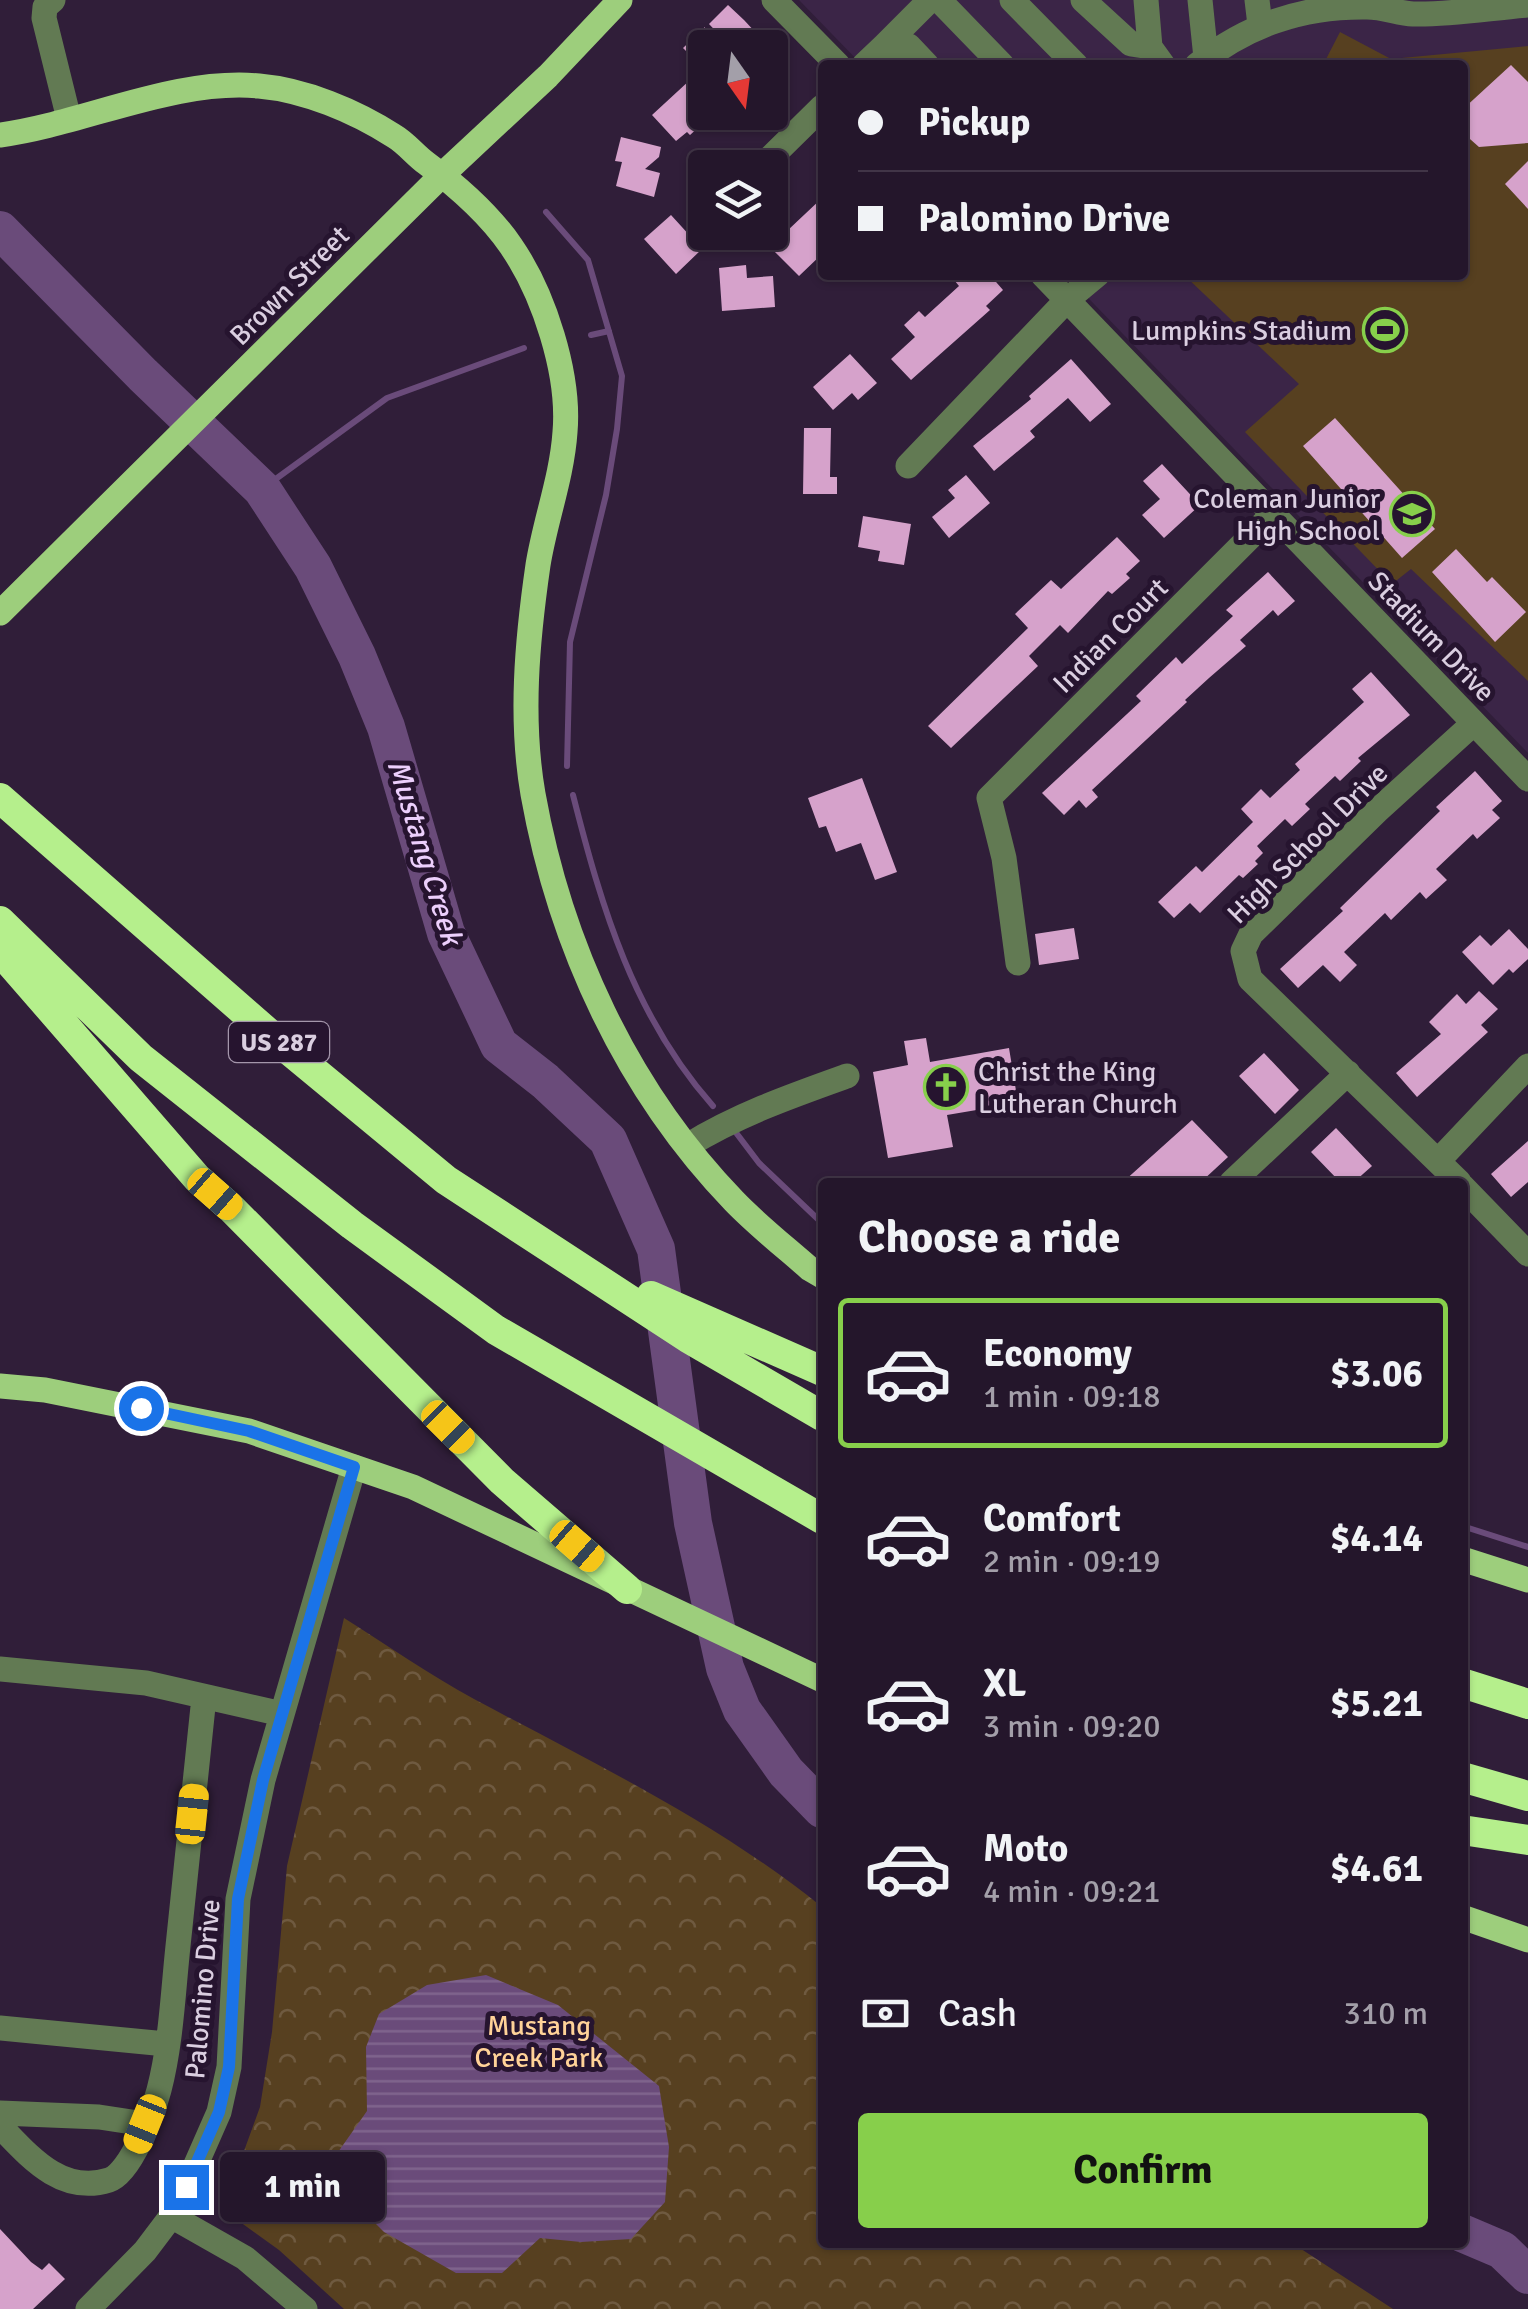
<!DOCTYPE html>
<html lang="en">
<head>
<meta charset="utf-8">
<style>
	body { margin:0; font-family:Signika,sans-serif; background:#2c1f33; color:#f1f3f6; height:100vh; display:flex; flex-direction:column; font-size:38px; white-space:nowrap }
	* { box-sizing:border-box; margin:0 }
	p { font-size:32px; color:#a39fa9 }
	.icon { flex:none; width:55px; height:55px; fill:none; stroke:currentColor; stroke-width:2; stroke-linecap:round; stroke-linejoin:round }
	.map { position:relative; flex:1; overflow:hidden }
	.sheet { position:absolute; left:818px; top:1178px; width:650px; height:1070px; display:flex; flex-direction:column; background:#24162b; border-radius:10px; box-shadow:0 2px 8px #0004,0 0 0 2px #413547 }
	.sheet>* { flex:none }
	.banner { position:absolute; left:818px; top:60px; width:650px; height:220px; border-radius:10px; box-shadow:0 2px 8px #0004,0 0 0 2px #413547; display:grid; align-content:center; height:220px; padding:0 40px; background:#24162b }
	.needle { width:65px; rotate:166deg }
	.controls { position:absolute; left:688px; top:30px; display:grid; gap:20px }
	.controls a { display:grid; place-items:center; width:100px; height:100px; border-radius:10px; background:#24162b; box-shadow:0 2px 8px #0004,0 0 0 2px #413547; font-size:50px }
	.end { position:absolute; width:45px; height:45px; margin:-22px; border:12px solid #1a73e8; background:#fff; box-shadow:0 0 0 5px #fff }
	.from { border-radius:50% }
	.bubble { position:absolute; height:70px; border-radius:10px; background:#24162b; box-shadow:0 2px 8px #0004,0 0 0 2px #413547; font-size:32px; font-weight:700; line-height:70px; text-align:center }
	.car { position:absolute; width:30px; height:60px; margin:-30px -15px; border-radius:12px; box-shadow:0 0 8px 2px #0007; background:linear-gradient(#f5c518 24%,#345 0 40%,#f5c518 0 76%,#345 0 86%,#f5c518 0) }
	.banner b { display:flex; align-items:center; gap:35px; height:95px; font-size:38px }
	.banner b+b { border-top:2px solid #413547 }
	.banner i { width:25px; height:25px; background:#f1f3f6 }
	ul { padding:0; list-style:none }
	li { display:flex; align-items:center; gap:30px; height:150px; margin:0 20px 15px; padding:0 20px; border:5px solid transparent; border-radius:10px }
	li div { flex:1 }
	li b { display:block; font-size:38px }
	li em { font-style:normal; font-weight:700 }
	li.on { border-color:#87cf4b }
	li>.icon { width:90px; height:90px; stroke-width:1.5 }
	h2 { padding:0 40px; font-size:45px; line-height:120px }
	.pay { display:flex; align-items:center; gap:25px; height:110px; padding:0 40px; font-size:38px }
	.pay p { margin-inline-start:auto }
	.button { display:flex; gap:20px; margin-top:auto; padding:20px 40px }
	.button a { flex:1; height:115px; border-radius:10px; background:#87cf4b; color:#111; font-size:40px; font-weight:700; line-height:115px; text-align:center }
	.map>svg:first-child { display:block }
</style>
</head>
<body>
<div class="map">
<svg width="1528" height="2309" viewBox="0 0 1528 2309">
	<defs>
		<pattern id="forest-crowns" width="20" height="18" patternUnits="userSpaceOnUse" patternTransform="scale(2.5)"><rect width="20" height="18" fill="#574020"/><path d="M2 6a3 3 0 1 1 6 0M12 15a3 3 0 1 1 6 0" fill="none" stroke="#6f5a40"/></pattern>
		<pattern id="water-rules" width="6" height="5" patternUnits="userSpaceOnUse" patternTransform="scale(2.5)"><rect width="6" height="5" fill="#6a4b7a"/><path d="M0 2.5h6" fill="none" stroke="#7f648d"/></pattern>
	</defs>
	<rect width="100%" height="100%" fill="#301e39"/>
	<path fill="#3b2547" d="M799,0H1528V753L1066,275H1462V65H862Z"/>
	<path fill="#574020" d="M1340,32L1391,59L1528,46V681L1411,569L1392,584L1245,432L1299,384L1184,275H1462V65H1323Z"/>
	<path fill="url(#forest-crowns)" d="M344,1618C387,1645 430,1675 474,1699C593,1763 717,1822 822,1907V2242L1292,2243L1393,2309H344L279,2250L225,2211L224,2206L260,2107L272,2032L287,1866Z"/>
	<path fill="url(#water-rules)" d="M486,1975L558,2005L659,2086L669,2147L665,2202L631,2239L581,2242L540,2238L502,2273H456L384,2232L324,2172L367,2111L366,2047L379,2014L427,1985Z"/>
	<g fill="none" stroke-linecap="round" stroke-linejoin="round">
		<path stroke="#6a4b7a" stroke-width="6" d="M546,212L588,260L622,376L617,429L606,495L570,642L567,766
			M591,335L609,331
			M262,489L387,398L524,348
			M573,795C602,909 634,1017 713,1106
			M734,1130L759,1163L822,1223
			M1462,1526L1528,1547"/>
		<path stroke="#6a4b7a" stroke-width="38" d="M0,230L143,375L262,489L313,567L357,656L386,727L446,933L499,1045L545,1081L608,1140L656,1249L693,1523L725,1668L742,1710L786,1772L822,1809
			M1462,2233L1502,2250L1528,2275"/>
	</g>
	<path fill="#d6a2cb" d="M728,5L744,20L770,48H732L709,24Z
		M705,27V112L712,115L690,135L687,132L676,141L652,115L703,68L683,48Z
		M1511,65L1528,82V143L1479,147L1462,132V110Z
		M621,137L661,147L659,157L645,169L660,173L654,197L616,186L622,162L615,161Z
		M1528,161V209L1505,184Z
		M822,198V254L799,276L770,247Z
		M671,215L702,249L676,274L644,239Z
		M746,265L747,278L773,276L775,307L722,311L719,268Z
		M950,275H990L1003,290L986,306L990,310L911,380L891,359L915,337L904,325L919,311L925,317L959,286Z
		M850,354L877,383L858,400L852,393L833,410L813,387Z
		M1071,359L1111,404L1090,422L1068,398L1030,431L1035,437L994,471L973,446L1031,399L1029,396Z
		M1335,418L1435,529L1402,558L1303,446Z
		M804,428H831L830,477H837V494H803Z
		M1162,464L1200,505L1164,538L1142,515L1160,499L1143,481Z
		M966,475L990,503L949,538L932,517L955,498L948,490Z
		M863,516L911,524L904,565L878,561L880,551L858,547Z
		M1117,537L1140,561L1126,574L1130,578L1112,594L1108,591L1068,633L1060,625L1029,656L1038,666L951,748L928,726L1028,628L1015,614L1051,580L1061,589Z
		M1456,549L1487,582L1492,577L1526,612L1495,642L1432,572Z
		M1268,572L1295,601L1278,616L1273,610L1240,640L1246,646L1209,678L1185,700L1187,702L1092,790L1098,797L1086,808L1079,800L1064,815L1042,793L1141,701L1136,696L1176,657L1182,664L1233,616L1226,610Z
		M1371,672L1410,715L1358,758L1361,761L1340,781L1335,776L1305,804L1310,809L1292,826L1285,819L1257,846L1263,853L1255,861L1258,864L1243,878L1239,875L1200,913L1190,903L1174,918L1158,902L1196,866L1202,872L1253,822L1241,809L1261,789L1270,798L1300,770L1295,764L1364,702L1352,689Z
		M1475,771L1502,801L1492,810L1500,818L1477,839L1473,834L1436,869L1447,880L1426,899L1420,892L1391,920L1385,913L1344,952L1357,965L1340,982L1323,965L1298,988L1280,969L1343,911L1340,908L1440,811L1436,807Z
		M862,778L897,872L875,880L861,843L836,852L826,826L819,828L808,798Z
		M1074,928L1079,959L1039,965L1035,934Z
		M1509,929L1528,949V959L1513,973L1509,969L1493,985L1462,952L1480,935L1491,946Z
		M1479,991L1498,1009L1481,1025L1488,1032L1417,1097L1396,1073L1441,1034L1429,1022L1457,994L1466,1004Z
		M926,1038L930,1062L1009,1048L1018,1103L947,1115L953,1147L888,1158L873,1072L908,1065L904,1041Z
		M1264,1053L1299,1090L1275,1114L1239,1076Z
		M1192,1120L1228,1157L1201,1182H1123Z
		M1336,1128L1372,1166L1354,1182H1340L1311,1152Z
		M1528,1141V1182L1511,1197L1491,1174Z
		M0,2229L31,2262L42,2270L49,2263L65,2279L33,2309H0Z"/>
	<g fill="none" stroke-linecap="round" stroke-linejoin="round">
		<path stroke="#627a53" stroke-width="25" d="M53,0L45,7L44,18L69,119
			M774,0L838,65
			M939,0L1002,65
			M1012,0L1076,65
			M1083,0L1131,44L1150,47
			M1146,0L1150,47L1163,65
			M1200,0L1206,58
			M1257,0L1260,25
			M884,46L930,0
			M864,65L884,46H909L927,65
			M1197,65C1247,25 1302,6 1367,7C1383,7 1398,13 1413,14C1450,15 1490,8 1528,5
			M760,168L822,107
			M1043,275L1528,779
			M908,466L1067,300L1097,275
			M1018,963L1004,858L989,798L1273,514
			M687,1146C737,1115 791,1096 847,1076
			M1438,1161L1528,1066
			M1232,1182L1348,1073
			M1459,1182L1250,979L1243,951L1251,934L1377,811L1474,723
			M1462,1186L1528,1254
			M0,1669L146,1683L282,1714
			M0,2028L166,2044
			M0,2113L99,2117L145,2124
			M0,2126C29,2156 61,2195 109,2180C131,2173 153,2112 159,2090C171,2044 173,1993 178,1946C186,1863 195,1780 204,1697
			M171,2216L245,2258L305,2309
			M88,2309L145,2251L176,2210L219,2112L229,2067L238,1899L263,1780L354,1467"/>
		<path stroke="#9dce7c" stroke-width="25" d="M0,135C83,124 174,78 259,86C305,90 355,111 394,136C406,143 415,155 426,163C457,186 489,214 511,246C544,294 570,374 565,432C562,477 545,521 538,565C527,641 520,719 533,794C560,945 627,1090 734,1201C757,1225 785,1247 810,1269L822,1276
			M0,613L442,175L548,76L620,0
			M0,1386L45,1390L249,1431L413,1487L822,1680
			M1462,1559L1528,1580
			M1462,1917L1528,1940"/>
		<path stroke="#b5ef8c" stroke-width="30" d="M0,798L273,1037L446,1180L688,1338L822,1416
			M0,921L141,1058L352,1225L496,1330L822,1519
			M0,951L197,1178L232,1209L502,1481L627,1589
			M651,1296L822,1371
			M1462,1683L1528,1704
			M1462,1777L1528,1796
			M1462,1830L1528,1840"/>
	</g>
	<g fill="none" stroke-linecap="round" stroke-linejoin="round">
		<path stroke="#1a73e8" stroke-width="12" d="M141,1408L249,1431L354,1467L263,1780L238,1899L229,2067L219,2112L186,2187"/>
	</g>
	<defs>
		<symbol id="stadium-ring" viewBox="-11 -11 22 22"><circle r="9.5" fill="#26142f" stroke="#87cf4b" stroke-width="1.5"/><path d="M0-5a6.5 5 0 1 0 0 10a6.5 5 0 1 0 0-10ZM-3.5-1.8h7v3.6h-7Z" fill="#87cf4b"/></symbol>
		<symbol id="school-ring" viewBox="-11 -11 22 22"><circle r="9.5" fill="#26142f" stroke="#87cf4b" stroke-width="1.5"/><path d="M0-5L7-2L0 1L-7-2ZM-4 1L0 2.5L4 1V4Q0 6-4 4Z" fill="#87cf4b"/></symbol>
		<symbol id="church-ring" viewBox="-11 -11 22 22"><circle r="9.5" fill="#26142f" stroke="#87cf4b" stroke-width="1.5"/><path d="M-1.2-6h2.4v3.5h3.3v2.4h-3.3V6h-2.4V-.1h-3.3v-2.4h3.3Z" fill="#87cf4b"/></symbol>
	</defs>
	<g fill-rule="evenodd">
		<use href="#stadium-ring" x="1360" y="305" width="50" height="50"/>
		<use href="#school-ring" x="1387" y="489" width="50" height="50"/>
		<use href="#church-ring" x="921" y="1062" width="50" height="50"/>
	</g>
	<g text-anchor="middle" stroke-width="10" stroke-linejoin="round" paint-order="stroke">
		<rect fill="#26142f" stroke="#a496ab" stroke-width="2.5" x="229" y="1022" width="100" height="40" rx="8"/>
		<g font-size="25" font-weight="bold" fill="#dacee0">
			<text x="279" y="1051">US 287</text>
		</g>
		<g font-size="28" fill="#dacee0" stroke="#26142f">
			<text transform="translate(289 285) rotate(-45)" y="10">Brown Street</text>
			<text transform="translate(1110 635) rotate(-45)" y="10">Indian Court</text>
			<text transform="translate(1432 636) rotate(46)" y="10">Stadium Drive</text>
			<text transform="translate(1307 843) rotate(-45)" y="10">High School Drive</text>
			<text transform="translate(202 1989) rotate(-85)" y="10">Palomino Drive</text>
		</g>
		<g font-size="28" fill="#dacee0" stroke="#26142f" text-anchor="end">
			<text x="1352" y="340">Lumpkins Stadium</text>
			<text x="1380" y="508">Coleman Junior<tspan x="1380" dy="32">High School</tspan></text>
			<text x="978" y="1081" text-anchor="start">Christ the King<tspan x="978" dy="32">Lutheran Church</tspan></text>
		</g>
		<g font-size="28" fill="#ffd298" stroke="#26142f">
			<text x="539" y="2035">Mustang<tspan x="539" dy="32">Creek Park</tspan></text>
		</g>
		<g font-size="30" font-style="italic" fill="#eccffc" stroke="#26142f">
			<text transform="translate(425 852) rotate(73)" y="10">Mustang Creek</text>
		</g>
	</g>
</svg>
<div class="controls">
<a><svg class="needle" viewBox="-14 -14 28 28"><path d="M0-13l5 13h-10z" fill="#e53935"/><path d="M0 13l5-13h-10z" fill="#a39fa9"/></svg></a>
<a><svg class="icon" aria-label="layers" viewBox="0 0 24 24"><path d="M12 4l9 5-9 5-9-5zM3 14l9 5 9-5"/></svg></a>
</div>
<i class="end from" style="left:141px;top:1408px"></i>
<i class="end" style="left:186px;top:2187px"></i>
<div class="bubble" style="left:220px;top:2152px;width:165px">1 min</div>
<i class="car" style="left:215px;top:1194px;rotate:131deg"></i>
<i class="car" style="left:448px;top:1427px;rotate:135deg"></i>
<i class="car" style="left:577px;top:1546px;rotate:131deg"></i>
<i class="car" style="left:192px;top:1814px;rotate:6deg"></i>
<i class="car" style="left:145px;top:2124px;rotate:202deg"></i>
<div class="banner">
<b><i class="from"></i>Pickup</b>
<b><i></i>Palomino Drive</b>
</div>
<section class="sheet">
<h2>Choose a ride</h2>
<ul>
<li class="on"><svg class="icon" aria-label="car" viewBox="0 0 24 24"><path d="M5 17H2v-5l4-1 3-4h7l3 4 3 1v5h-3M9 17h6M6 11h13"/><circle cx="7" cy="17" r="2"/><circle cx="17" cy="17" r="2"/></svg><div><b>Economy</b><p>1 min · 09:18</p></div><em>$3.06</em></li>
<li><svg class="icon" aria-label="car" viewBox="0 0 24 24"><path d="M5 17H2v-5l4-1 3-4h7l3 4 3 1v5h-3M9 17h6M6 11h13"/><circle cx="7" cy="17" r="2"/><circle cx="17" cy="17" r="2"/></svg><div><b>Comfort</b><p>2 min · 09:19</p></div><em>$4.14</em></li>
<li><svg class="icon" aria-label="car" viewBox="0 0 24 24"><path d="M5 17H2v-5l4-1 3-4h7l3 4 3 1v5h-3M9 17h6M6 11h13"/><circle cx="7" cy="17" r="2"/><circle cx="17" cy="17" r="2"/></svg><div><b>XL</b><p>3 min · 09:20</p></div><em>$5.21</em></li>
<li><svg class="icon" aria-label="car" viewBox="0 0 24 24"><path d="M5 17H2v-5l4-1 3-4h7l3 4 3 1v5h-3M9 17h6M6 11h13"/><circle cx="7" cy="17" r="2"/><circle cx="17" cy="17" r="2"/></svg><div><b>Moto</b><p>4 min · 09:21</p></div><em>$4.61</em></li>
</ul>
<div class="pay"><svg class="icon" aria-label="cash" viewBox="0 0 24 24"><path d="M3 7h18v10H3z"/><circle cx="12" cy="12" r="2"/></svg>Cash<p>310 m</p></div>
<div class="button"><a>Confirm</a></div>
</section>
</div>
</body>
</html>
